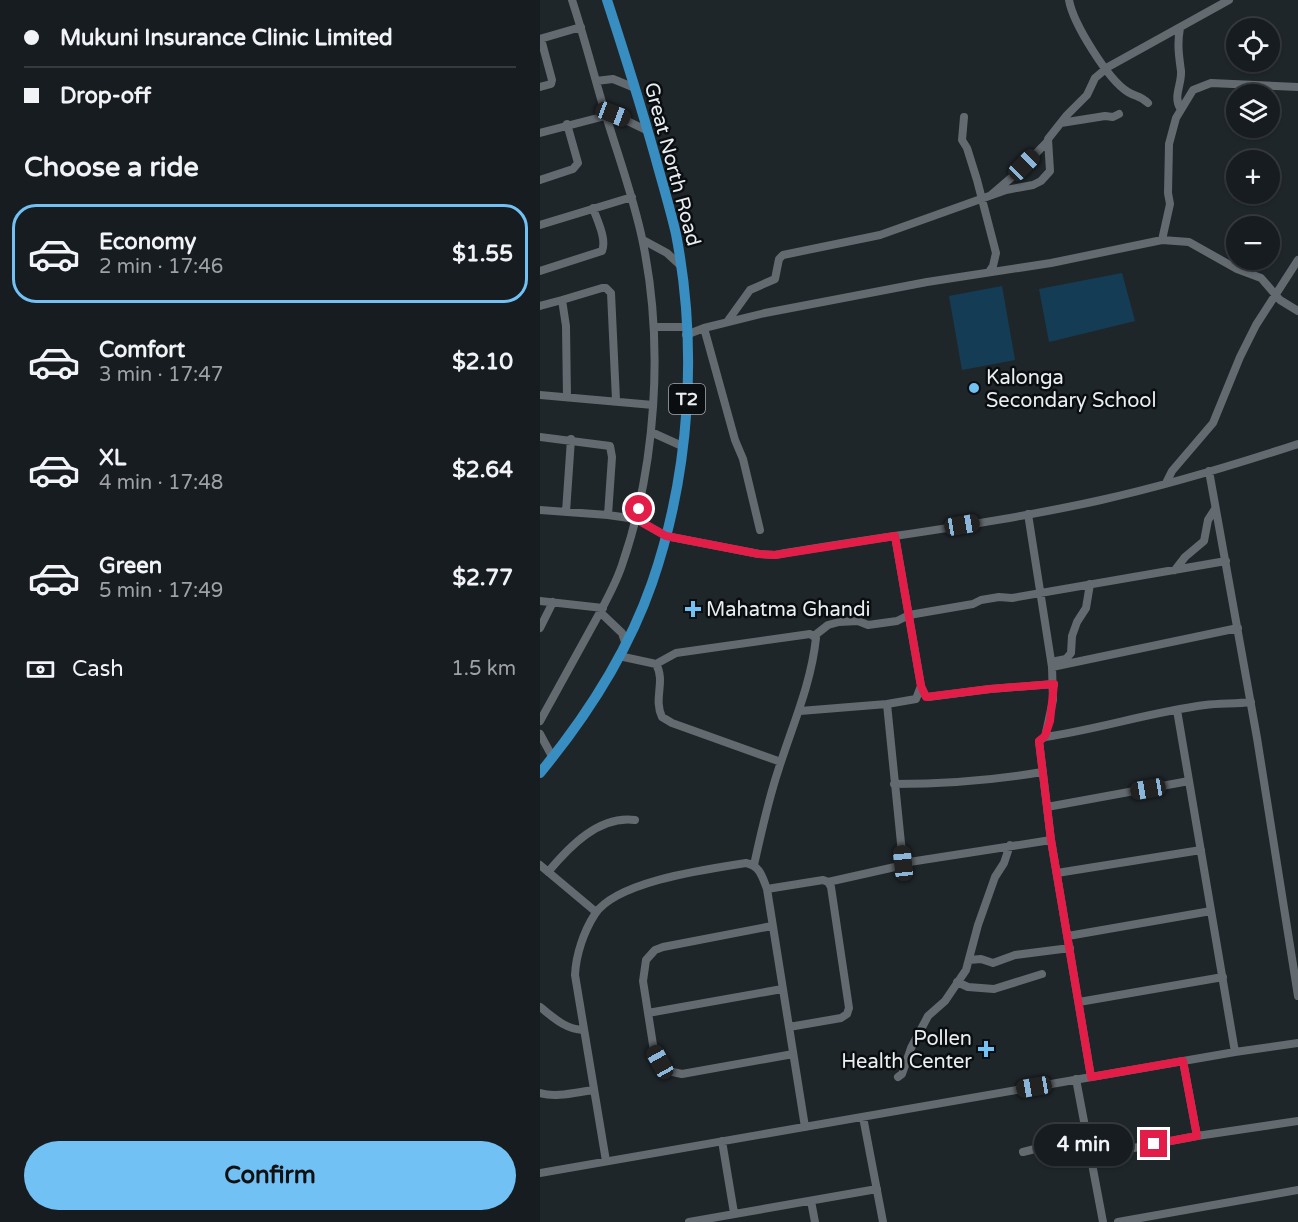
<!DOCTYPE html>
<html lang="en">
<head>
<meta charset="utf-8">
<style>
	body { margin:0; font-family:"Varela Round",sans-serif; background:#202529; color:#f1f3f6; height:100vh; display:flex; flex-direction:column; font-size:22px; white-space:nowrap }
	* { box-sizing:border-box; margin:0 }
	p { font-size:20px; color:#9ea1a5 }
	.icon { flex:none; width:33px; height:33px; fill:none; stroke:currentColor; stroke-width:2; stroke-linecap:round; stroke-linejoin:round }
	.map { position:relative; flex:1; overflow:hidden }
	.drawer { display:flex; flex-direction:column; background:#171c20; width:540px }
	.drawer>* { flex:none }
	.top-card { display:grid; align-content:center; height:132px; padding:0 24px; background:#171c20 }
	.tools { position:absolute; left:686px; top:18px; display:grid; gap:12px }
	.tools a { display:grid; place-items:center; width:54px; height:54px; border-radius:50%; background:#171c20; box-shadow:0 2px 4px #0004,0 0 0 2px #363a3e; font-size:30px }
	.end { position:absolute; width:27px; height:27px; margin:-14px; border:8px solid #e11d48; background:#fff; box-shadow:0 0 0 3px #fff }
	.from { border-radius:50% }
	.bubble { position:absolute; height:42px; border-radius:21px; background:#171c20; box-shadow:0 2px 4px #0004,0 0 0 2px #363a3e; font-size:20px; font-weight:700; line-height:42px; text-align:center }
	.car { position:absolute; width:18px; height:36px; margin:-18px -9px; border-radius:8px; box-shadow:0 0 4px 2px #0007; background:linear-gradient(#222 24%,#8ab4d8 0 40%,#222 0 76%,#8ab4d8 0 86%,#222 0) }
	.top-card b { display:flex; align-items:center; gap:21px; height:57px; font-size:22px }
	.top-card b+b { border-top:2px solid #363a3e }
	.top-card i { width:15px; height:15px; background:#f1f3f6 }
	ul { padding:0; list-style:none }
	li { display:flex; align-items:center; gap:18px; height:99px; margin:0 12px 9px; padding:0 12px; border:3px solid transparent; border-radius:24px }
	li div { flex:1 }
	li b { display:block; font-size:22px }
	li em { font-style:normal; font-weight:700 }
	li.selected { border-color:#71c1f5 }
	li>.icon { width:54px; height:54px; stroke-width:1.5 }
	h2 { padding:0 24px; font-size:27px; line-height:72px }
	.pay { display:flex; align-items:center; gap:15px; height:66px; padding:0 24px; font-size:22px }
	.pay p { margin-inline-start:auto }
	.cta { display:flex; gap:12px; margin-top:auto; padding:12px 24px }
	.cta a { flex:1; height:69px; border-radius:36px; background:#71c1f5; color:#111; font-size:24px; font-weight:700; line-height:69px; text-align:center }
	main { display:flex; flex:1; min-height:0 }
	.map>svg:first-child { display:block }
</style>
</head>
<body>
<main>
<section class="drawer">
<div class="top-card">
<b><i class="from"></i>Mukuni Insurance Clinic Limited</b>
<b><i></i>Drop-off</b>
</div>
<h2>Choose a ride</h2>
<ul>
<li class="selected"><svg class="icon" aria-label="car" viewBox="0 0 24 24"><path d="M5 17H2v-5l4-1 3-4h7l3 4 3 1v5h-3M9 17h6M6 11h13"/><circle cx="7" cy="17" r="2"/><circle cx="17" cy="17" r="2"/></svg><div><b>Economy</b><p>2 min · 17:46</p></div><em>$1.55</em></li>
<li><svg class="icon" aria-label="car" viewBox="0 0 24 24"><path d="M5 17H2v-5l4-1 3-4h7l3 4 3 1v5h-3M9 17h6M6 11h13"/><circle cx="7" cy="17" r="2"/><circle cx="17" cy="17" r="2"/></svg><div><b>Comfort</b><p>3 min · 17:47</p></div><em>$2.10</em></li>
<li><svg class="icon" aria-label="car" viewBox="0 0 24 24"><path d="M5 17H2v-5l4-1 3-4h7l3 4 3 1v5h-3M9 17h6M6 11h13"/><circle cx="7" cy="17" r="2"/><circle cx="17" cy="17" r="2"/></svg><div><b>XL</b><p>4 min · 17:48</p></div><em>$2.64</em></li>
<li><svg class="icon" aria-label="car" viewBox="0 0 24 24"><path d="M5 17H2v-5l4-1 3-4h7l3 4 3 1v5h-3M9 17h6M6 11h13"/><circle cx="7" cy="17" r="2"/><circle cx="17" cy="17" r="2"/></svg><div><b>Green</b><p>5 min · 17:49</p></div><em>$2.77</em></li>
</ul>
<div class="pay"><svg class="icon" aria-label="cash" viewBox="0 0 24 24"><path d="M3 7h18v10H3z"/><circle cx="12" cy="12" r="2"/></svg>Cash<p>1.5 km</p></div>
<div class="cta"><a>Confirm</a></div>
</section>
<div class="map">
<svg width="758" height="1222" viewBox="0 0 758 1222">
	<rect width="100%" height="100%" fill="#1f262a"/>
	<path fill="#143d55" d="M582,273L595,321L509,342L499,289Z
		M462,286L475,360L422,370L409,296Z"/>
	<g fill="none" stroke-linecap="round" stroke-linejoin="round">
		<path stroke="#646b70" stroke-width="8" d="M529,0C533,23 568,80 588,92C596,97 600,95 608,103
			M640,28C637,44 639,56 641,71C642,84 633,96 640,108
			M0,39L41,27
			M56,81L73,79L95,88
			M0,87L11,84L12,80L1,39
			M424,117L422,140L427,148L437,180L456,253L453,266L449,272
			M521,123L565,116L573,117L579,114
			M0,133L73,114L108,131
			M0,180L33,169L38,163L27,124
			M451,195L479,171L507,142
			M0,225L92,197
			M103,240L127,253L140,265
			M622,240L649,242L697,269L721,278L740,300L758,311
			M0,271L62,251C67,239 57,220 53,208
			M0,306L22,300
			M187,322L210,290L235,279L239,259L243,255L340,235L466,190L493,185L501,181L510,171L508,139L527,115L547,95L555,78L568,67L689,0
			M114,327H146
			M164,328L195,440L203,459L220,530
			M146,335L164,328L225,313L387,282L511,263L622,240L630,204L628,193L629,144L636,118L653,90L671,83L758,87
			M0,395L113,405
			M27,397L26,326L22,300L62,288H66L71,293L76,400
			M111,432L142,446
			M0,437L70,446L72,457L68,515
			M669,471L717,738L758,996
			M626,483L632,471L673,423L700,357L716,325L758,260
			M0,510L68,515L96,519L126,536L219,554L235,555C344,536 454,524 561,500C628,485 694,465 758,444
			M26,512L31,439
			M488,514L512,667L698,628
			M635,570L645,557L664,541L668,520L675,509
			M0,601L63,608
			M60,612L82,633L85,642
			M0,628L13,602
			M274,636L288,625L299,622L318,621L328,625L357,621L369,615L433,604L441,600L459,597L472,598L686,561
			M79,656L116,664L136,653L270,634L276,638C271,685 252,726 238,771C228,801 221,833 214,865
			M116,664C126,682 113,698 122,717L132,723L241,762
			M381,688L385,695L388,697L450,689L514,684
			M347,704L376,699L381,686L355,536
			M637,710L695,1052
			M260,711L347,704L363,863
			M0,721C16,692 32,663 48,634C60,612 74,589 82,565C116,467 124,345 103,243C94,198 77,153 64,109C53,72 44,36 32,0
			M0,734L13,758
			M505,737L513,700L512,667L516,661L526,659L531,653L532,636L537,622L546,608L550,584
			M354,784C407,784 450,781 502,772
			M507,807L649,781
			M0,865L56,912
			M8,872C29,847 59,815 95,820
			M517,873L661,850
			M288,882L355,867L363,863L511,840
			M227,889L283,880L288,882L291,887L309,1008L307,1014L301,1018L249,1027
			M232,926L123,947L115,950L106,960L103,981L114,1051L128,1071L142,1074L253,1054
			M528,936L671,911
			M429,960L441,959L453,963L475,955L530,948
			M417,982L428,987L454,989L502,974
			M539,1002L683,977
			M0,1007C14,1018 25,1029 43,1030
			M108,1013L242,989
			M643,1061L657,1136
			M358,1077L362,1074L371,1048L388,1016L405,1001L426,970L438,925L455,877L464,863L470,845
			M551,1077L511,840L499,741L505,737C559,729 611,712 665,705C680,703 696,704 711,702
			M536,1079L563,1222
			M0,1093C16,1098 37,1092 54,1090
			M323,1117L343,1222
			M182,1141L194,1213
			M483,1152L503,1147L549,1149
			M551,1156L657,1136L758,1121
			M66,1161L35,975C36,954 44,931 55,914C77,881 168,869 206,863C220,866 222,876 227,889L265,1127
			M0,1173L695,1052L758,1043
			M271,1201L275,1222
			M149,1222L337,1189
			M578,1222L758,1190"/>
		<path stroke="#388ec1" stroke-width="10" d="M0,773C46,717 88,652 112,583C150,473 158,348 136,234C130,208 122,182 115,156C100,103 84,52 67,0"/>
	</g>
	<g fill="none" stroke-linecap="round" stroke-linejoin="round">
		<path stroke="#e11d48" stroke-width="8" d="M99,509L96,519L126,536L219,554L235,555L355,536L381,686L386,697L450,689L514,684L510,721L505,736L499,741L511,840L551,1077L643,1061L657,1136L614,1144"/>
	</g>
	<g fill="#71c1f5" stroke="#0b0e10" stroke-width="2">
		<circle cx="434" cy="388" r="6"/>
		<path d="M150 600h6v6h6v6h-6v6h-6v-6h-6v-6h6z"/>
		<path d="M443 1040h6v6h6v6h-6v6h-6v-6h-6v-6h6z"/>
	</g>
	<g text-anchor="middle" stroke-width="5" stroke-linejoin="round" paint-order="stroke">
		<rect fill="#0b0e10" stroke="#a7abae" stroke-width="1.5" x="129" y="384" width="36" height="30" rx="4.5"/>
		<g font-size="18" font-weight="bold" fill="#eaeef1">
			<text x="147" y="405">T2</text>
		</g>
		<g font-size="20" fill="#eaeef1" stroke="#0b0e10">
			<text transform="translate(133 164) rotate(75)" y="7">Great North Road</text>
		</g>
		<g font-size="20" fill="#eaeef1" stroke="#0b0e10" text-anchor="start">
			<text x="446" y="384">Kalonga<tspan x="446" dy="23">Secondary School</tspan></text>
			<text x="166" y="616">Mahatma Ghandi</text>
			<text x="432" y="1045" text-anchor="end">Pollen<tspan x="432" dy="23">Health Center</tspan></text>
		</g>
	</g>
</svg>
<div class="tools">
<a><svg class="icon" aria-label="locate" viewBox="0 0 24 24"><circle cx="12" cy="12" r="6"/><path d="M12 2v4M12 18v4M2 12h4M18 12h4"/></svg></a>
<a><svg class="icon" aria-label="layers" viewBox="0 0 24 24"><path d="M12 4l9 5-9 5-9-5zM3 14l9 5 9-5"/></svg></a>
<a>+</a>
<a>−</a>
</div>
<i class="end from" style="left:99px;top:509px"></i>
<i class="end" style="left:614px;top:1144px"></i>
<div class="bubble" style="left:494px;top:1124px;width:99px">4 min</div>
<i class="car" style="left:73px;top:114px;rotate:111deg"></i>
<i class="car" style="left:484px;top:165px;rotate:45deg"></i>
<i class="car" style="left:422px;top:525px;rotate:80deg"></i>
<i class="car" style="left:608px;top:789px;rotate:260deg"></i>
<i class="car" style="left:363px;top:863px;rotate:354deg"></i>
<i class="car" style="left:120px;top:1062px;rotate:331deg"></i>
<i class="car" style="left:494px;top:1087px;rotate:260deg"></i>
</div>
</main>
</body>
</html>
